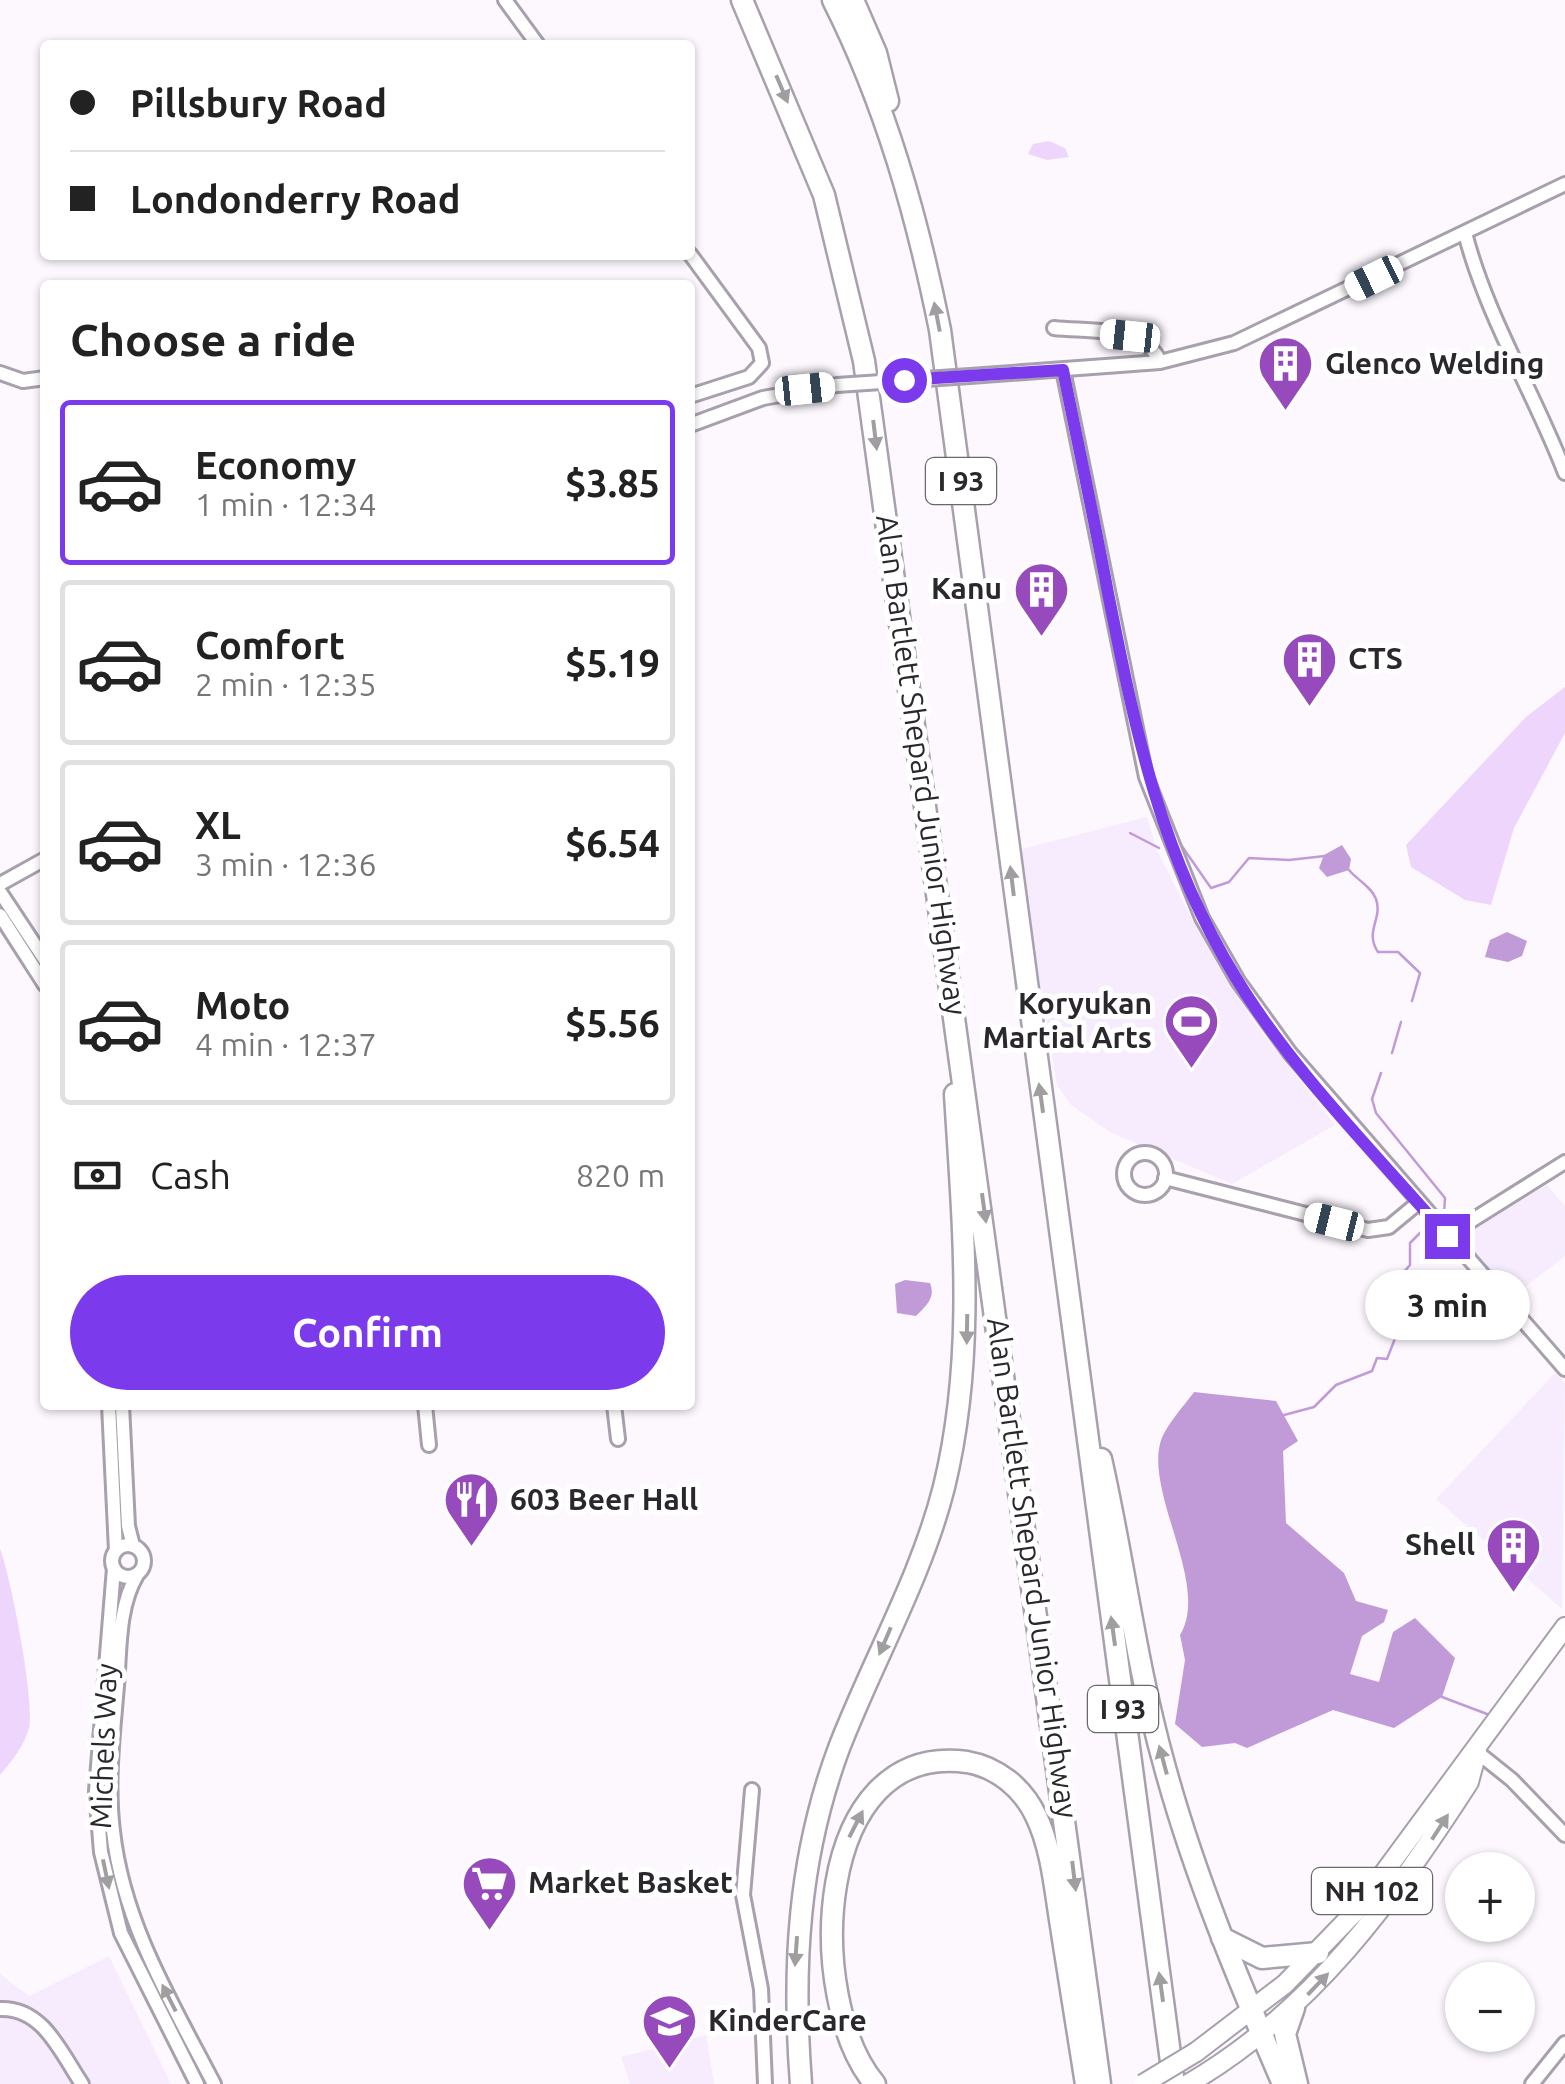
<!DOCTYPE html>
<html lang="en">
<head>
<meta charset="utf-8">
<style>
	body { margin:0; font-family:Ubuntu,sans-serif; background:#f6f6f6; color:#222; height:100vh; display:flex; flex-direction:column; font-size:38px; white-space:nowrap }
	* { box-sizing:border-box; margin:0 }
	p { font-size:32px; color:#767676 }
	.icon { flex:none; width:55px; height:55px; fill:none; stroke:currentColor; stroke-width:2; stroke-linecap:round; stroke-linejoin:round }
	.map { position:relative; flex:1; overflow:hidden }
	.details { position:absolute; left:40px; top:280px; width:655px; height:1130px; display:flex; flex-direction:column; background:#fff; border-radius:10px; box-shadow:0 2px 8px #0004 }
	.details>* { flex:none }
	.hud { position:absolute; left:40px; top:40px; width:655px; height:220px; border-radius:10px; box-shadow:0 2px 8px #0004; display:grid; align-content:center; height:220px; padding:0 30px; background:#fff }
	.buttons { position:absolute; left:1445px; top:1852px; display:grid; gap:20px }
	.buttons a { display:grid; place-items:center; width:90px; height:90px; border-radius:50%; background:#fff; box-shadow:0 2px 8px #0004; font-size:50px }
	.end { position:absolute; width:45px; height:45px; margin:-22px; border:12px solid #7c3aed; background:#fff; box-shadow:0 0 0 5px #fff }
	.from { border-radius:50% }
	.bubble { position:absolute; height:70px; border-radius:35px; background:#fff; box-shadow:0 2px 8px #0004; font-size:32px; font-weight:700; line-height:70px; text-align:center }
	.car { position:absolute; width:30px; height:60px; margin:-30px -15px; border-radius:12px; box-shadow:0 0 8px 2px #0007; background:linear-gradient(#fff 24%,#345 0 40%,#fff 0 76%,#345 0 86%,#fff 0) }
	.hud b { display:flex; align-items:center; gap:35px; height:95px; font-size:38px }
	.hud b+b { border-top:2px solid #e0e0e0 }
	.hud i { width:25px; height:25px; background:#222 }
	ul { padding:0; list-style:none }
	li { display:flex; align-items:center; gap:30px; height:165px; margin:0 20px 15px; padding:0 10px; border:5px solid #e0e0e0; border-radius:10px }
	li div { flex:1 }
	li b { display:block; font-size:38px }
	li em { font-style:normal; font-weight:700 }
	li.current { border-color:#7c3aed }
	li>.icon { width:90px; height:90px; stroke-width:1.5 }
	h2 { padding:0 30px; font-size:45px; line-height:120px }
	.pay { display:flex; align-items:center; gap:25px; height:110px; padding:0 30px; font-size:38px }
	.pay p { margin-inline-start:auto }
	.action { display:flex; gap:20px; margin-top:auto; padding:20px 30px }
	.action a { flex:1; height:115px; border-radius:60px; background:#7c3aed; color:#fff; font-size:40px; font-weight:700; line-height:115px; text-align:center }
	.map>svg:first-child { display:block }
</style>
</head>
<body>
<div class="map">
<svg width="1565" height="2084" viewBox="0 0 1565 2084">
	<rect width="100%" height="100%" fill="#fcf8fe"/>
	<path fill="#f6ecfd" d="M1147,817L1156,848L1193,922L1255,1024L1335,1125L1232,1184L1110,1132L1071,1105L1057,1085L1018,850Z
		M1547,1185L1565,1206V1256L1512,1297L1460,1238Z
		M1555,1373L1565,1383L1562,1609L1436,1499Z
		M109,1956L171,2084H0V1974L29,1996Z
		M706,2035L714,2084H630L621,2057Z"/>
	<path fill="#edd5fc" d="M1049,141L1065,148L1069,157L1047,160L1028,154L1033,144Z
		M1565,687V733L1514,828L1491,905L1465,900L1411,867L1406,845L1526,717Z
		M0,1549C11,1577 35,1701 29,1728C24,1746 12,1761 0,1775Z"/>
	<path fill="#c19ad8" d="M1342,845L1351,859L1349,870L1327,877L1319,868L1324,855Z
		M1507,932L1527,941L1522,956L1508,962L1485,957L1490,940Z
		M905,1280L930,1283C936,1298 926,1306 916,1316L897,1313L895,1284Z
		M1194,1392L1276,1401L1298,1441L1283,1451L1286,1523L1344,1573L1356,1601L1388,1610L1384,1622L1362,1636L1350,1674L1379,1682L1393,1632L1415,1618L1455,1658L1442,1697L1394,1728L1333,1710L1247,1748L1235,1743L1202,1747L1175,1724L1185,1660L1180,1635C1210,1586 1147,1497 1160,1444C1164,1427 1184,1406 1194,1392Z"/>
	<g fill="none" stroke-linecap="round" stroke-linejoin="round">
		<path stroke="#c19ad8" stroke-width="2.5" d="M1130,833L1159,848
			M1179,842L1211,888L1229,882L1249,858L1289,860L1325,856
			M1349,870C1357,880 1371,886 1376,899C1383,919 1364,931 1378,952H1398L1420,973L1412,1001
			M1392,1053L1401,1022
			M1381,1073L1372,1099L1376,1113L1445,1198L1444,1214
			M1284,1415L1314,1407L1336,1385L1372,1371L1377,1358L1387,1359L1403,1318L1395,1311L1397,1300L1409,1286L1403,1273L1410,1265V1243L1422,1231
			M1442,1697L1487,1714"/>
		<defs>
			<path id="minor" d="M505,0L538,45
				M1465,233C1487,318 1534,392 1565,473
				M690,254L759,348L762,363L749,377L690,396
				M1054,328C1089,332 1145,325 1160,362
				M1063,370L1146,777L1202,918L1238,981L1290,1053L1565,1369
				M0,373L23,381L45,378
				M970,376L1160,362L1234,343L1565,184
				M690,425L763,398L837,385
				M0,884L45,859
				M0,892L45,960
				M0,915L45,985
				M1124 1174a21 21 0 1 1 42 0a21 21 0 1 1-42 0Z
				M1165,1178L1368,1230L1389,1227L1418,1203
				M1447,1236L1565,1162
				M109,1405L116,1551
				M122,1405L128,1526L133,1546
				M425,1405L429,1445
				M614,1405L618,1439
				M112 1561a16 16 0 1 1 32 0a16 16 0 1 1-32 0Z
				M114,1568L96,1791L101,1852L121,1933L197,2084
				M137,1575C118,1607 120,1649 117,1686C113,1734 107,1783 113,1831C123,1923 172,2003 214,2084
				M1477,1752L1512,1780L1565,1835
				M752,1790L743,1895L761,1989L765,2084
				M0,2009C43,2007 61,2053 82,2084
				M1532,2084L1565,2043"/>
			<path id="major" d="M1196,2052L1285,1984L1355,1912L1565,1627
				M1188,2084C1313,2011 1392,1901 1469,1782L1477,1752"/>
			<path id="highway" d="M742,0L824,195L864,361L1100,2084
				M833,0C886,105 917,216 940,330L1174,2084
				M853,0L876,53L888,101
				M1101,1459C1124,1561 1136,1664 1164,1764C1194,1875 1238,1979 1283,2084
				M1222,1938L1262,1958L1318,1953
				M1294,2008L1285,2034L1297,2084
				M801,2084C792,1968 798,1858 839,1748C873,1660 921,1578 944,1487C976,1356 963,1227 955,1094
				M875,2084C804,2000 812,1740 967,1762C997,1767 1023,1788 1036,1816C1052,1849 1055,1890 1061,1926C1069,1979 1078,2032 1086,2084"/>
		</defs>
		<use href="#minor" stroke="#a8a0ad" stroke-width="18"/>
		<use href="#major" stroke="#a8a0ad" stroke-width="22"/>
		<use href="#highway" stroke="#a8a0ad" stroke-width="25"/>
		<use href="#minor" stroke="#fff" stroke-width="12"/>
		<use href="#major" stroke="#fff" stroke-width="18"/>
		<use href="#highway" stroke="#fff" stroke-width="20"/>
		<defs>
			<path id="minor-bridge" d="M837,385L970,376"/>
			<path id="major-bridge" d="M1143,2084L1196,2052"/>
		</defs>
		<use href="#minor-bridge" stroke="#a8a0ad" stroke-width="18" stroke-linecap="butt"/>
		<use href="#major-bridge" stroke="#a8a0ad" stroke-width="22" stroke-linecap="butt"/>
		<use href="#minor-bridge" stroke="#fff" stroke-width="12"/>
		<use href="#major-bridge" stroke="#fff" stroke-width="18"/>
	</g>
	<defs><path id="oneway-solid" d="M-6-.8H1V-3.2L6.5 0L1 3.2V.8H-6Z" transform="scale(2.5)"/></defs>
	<g fill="#a09ea0">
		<use href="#oneway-solid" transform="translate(782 89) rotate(67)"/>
		<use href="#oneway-solid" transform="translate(937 317) rotate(-101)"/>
		<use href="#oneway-solid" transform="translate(875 435) rotate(83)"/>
		<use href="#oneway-solid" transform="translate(1012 881) rotate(-97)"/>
		<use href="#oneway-solid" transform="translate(1041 1098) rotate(-98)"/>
		<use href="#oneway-solid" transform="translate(984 1208) rotate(82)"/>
		<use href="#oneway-solid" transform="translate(967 1329) rotate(91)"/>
		<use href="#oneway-solid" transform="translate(1113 1631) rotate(-98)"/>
		<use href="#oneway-solid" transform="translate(885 1641) rotate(113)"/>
		<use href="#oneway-solid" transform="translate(1163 1760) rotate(-105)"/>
		<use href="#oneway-solid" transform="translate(856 1824) rotate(-63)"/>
		<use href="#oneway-solid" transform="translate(1440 1827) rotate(-57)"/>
		<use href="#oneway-solid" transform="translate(106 1874) rotate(78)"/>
		<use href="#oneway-solid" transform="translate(1074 1876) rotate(83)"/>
		<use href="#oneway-solid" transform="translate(796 1951) rotate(94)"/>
		<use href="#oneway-solid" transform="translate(1318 1984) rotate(-46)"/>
		<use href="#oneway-solid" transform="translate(1161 1987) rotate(-98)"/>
		<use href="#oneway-solid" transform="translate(169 1998) rotate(-117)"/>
	</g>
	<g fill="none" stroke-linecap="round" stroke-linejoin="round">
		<path stroke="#7c3aed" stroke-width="12" d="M904,380L1063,370C1078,444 1094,518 1108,593C1136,733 1160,854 1236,978C1293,1072 1375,1153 1447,1236"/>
	</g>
	<defs>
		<symbol id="building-pin" viewBox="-11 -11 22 30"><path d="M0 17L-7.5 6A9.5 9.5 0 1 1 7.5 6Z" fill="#964abc" stroke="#fff"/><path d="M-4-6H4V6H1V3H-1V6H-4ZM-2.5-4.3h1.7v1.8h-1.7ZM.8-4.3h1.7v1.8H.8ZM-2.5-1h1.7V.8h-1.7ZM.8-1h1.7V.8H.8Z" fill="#fff"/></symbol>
		<symbol id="stadium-pin" viewBox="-11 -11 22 30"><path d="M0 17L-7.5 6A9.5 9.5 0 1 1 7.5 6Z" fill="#964abc" stroke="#fff"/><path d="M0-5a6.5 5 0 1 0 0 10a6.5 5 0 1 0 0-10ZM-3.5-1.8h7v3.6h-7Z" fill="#fff"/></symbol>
		<symbol id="restaurant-pin" viewBox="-11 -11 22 30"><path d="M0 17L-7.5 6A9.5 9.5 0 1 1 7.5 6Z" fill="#964abc" stroke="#fff"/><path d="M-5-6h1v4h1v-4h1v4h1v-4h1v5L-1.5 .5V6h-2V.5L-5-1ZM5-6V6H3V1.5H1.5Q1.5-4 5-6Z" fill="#fff"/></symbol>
		<symbol id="supermarket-pin" viewBox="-11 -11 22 30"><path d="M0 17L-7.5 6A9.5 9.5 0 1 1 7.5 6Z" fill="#964abc" stroke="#fff"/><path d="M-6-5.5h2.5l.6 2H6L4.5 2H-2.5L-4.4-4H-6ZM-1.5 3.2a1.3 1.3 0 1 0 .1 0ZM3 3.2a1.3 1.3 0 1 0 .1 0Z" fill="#fff"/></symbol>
		<symbol id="school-pin" viewBox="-11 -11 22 30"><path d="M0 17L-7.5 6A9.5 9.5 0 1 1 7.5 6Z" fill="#964abc" stroke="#fff"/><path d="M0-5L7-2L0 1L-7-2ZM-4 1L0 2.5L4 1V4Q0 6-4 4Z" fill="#fff"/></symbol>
	</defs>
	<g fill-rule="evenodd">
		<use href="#building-pin" x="1254" y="332" width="63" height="86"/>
		<use href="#building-pin" x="1010" y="558" width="63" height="86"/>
		<use href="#building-pin" x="1278" y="628" width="63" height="86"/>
		<use href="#stadium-pin" x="1160" y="990" width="63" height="86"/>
		<use href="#restaurant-pin" x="440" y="1468" width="63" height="86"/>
		<use href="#building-pin" x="1482" y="1514" width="63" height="86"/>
		<use href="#supermarket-pin" x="458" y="1852" width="63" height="86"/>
		<use href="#school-pin" x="638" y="1990" width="63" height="86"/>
	</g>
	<g text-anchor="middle" stroke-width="10" stroke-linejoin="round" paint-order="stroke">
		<g fill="#fff" stroke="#6b686c" stroke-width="2.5">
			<rect x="926" y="458" width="70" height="46" rx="8"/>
			<rect x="1088" y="1686" width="70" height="46" rx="8"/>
			<rect x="1312" y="1868" width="120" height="46" rx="8"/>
		</g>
		<g font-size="28" font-weight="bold" fill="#2b282d">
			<text x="961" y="491">I 93</text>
			<text x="1123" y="1719">I 93</text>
			<text x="1372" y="1901">NH 102</text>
		</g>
		<g font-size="30" font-weight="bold" fill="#2b282d" stroke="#fff" text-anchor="start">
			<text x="1325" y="374">Glenco Welding</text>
			<text x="1002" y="599" text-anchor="end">Kanu</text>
			<text x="1348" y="669">CTS</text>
			<text x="1152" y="1014" text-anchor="end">Koryukan<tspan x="1152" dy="34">Martial Arts</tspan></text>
			<text x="510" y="1510">603 Beer Hall</text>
			<text x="1475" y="1555" text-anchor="end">Shell</text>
			<text x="528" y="1893">Market Basket</text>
			<text x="708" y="2031">KinderCare</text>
		</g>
		<g font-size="30" fill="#2b282d" stroke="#fff">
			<text transform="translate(921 765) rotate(82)" y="10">Alan Bartlett Shepard Junior Highway</text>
			<text transform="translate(1032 1568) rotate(82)" y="10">Alan Bartlett Shepard Junior Highway</text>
			<text transform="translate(104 1746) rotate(-88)" y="10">Michels Way</text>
		</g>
	</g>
</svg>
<div class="buttons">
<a>+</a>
<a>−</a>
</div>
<i class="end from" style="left:904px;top:380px"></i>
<i class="end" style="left:1447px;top:1236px"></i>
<div class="bubble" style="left:1365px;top:1270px;width:165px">3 min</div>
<i class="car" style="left:1374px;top:278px;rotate:244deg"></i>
<i class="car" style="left:1130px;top:336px;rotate:276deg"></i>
<i class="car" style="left:805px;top:389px;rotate:84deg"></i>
<i class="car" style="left:1334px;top:1222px;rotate:284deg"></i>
<div class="hud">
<b><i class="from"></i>Pillsbury Road</b>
<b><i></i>Londonderry Road</b>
</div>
<section class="details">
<h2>Choose a ride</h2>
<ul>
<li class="current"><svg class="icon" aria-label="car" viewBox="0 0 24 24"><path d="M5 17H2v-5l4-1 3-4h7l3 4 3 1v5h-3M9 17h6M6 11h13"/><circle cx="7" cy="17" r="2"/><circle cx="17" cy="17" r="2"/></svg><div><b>Economy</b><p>1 min · 12:34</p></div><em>$3.85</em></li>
<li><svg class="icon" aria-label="car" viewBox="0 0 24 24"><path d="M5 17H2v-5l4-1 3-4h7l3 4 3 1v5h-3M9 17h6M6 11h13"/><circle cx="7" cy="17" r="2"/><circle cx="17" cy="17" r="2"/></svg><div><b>Comfort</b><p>2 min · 12:35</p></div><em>$5.19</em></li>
<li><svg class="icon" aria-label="car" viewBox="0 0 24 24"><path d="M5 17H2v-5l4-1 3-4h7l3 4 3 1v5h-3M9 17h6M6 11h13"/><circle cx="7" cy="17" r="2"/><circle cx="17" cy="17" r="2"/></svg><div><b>XL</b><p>3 min · 12:36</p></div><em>$6.54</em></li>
<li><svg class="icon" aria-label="car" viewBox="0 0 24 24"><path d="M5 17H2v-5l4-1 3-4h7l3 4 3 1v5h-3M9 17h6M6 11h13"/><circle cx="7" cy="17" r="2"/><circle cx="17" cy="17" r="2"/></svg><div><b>Moto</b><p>4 min · 12:37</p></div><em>$5.56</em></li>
</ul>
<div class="pay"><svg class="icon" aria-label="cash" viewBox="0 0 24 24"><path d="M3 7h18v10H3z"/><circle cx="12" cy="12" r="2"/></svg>Cash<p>820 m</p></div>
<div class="action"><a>Confirm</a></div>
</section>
</div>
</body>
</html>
